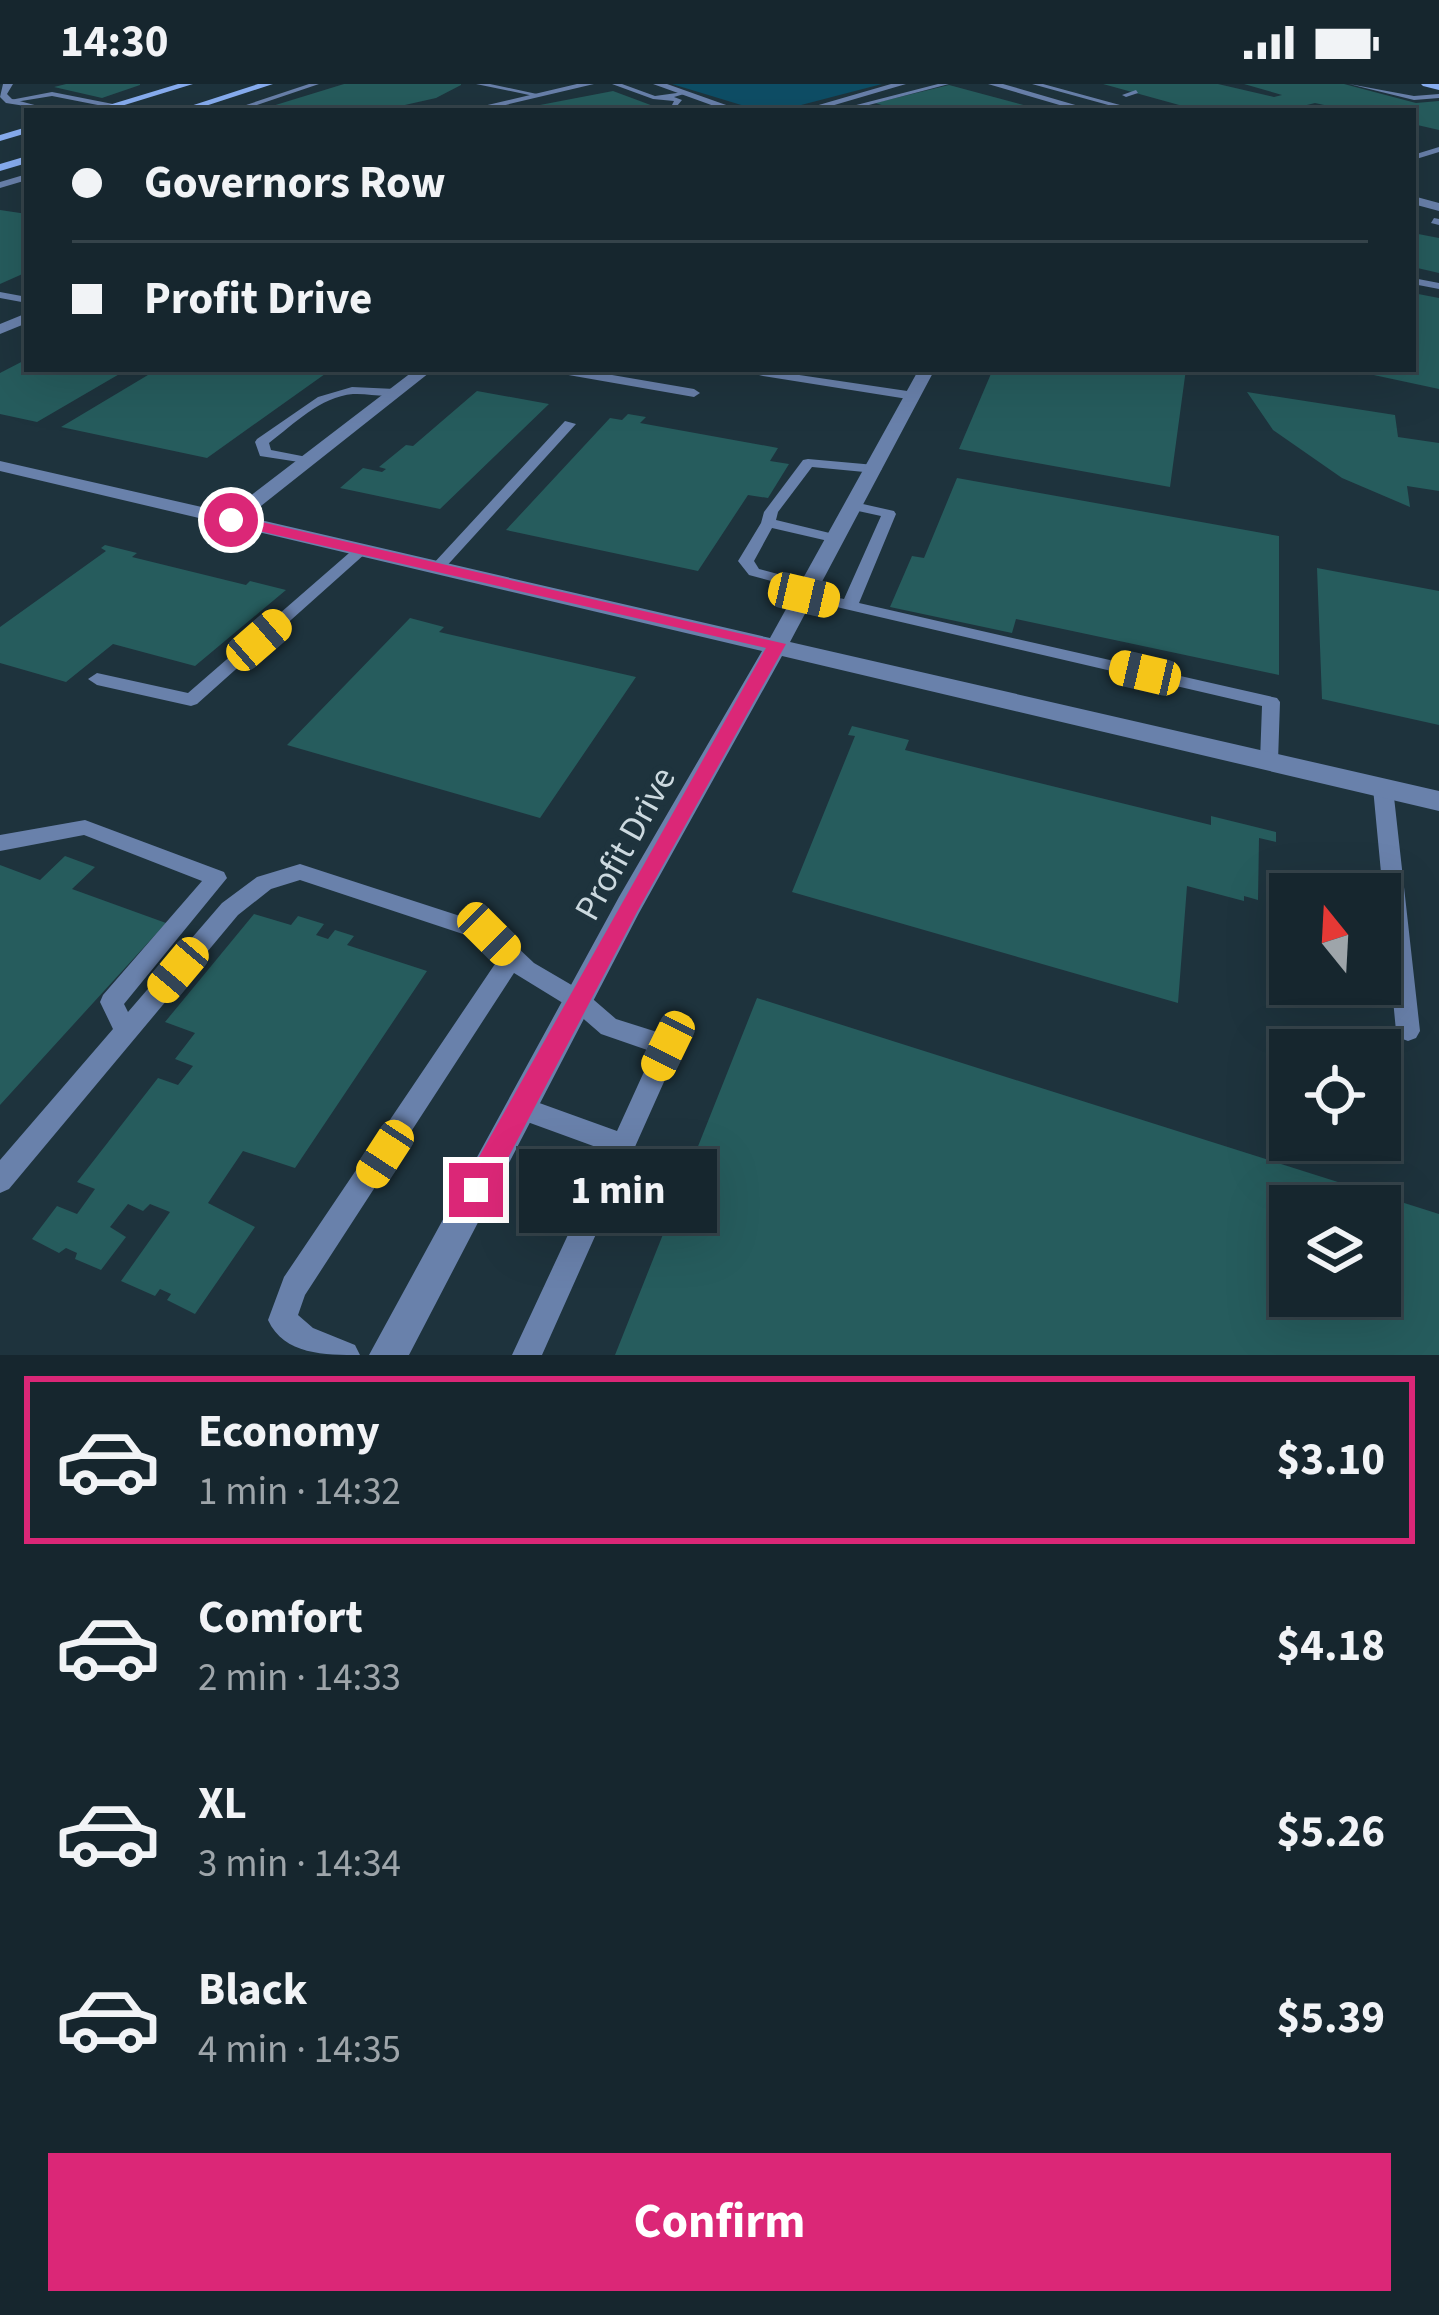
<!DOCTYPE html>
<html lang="en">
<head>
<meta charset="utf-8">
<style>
	body { margin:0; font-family:"Source Sans 3",sans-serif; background:#1f2e36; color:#f1f3f6; height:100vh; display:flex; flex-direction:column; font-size:45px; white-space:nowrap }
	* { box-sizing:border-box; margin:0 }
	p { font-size:39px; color:#9ea5aa }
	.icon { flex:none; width:66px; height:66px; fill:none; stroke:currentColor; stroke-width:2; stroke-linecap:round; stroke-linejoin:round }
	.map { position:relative; height:1271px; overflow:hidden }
	.sheet { display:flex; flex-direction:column; background:#16262e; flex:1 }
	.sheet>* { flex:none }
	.top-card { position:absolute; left:24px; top:24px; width:1392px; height:264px; border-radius:0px; box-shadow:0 12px 48px #0002,0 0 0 3px #35434a; display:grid; align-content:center; height:264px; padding:0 48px; background:#16262e }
	.needle { width:78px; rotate:342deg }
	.buttons { position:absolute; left:1269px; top:789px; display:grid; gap:24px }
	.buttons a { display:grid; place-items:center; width:132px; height:132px; border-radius:0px; background:#16262e; box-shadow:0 12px 48px #0002,0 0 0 3px #35434a; font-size:60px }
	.end { position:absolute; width:54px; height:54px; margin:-27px; border:15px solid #db2777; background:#fff; box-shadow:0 0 0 6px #fff }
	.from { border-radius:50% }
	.bubble { position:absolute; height:84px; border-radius:0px; background:#16262e; box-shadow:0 12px 48px #0002,0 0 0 3px #35434a; font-size:39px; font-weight:700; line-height:84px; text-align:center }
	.car { position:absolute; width:36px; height:72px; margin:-36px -18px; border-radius:15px; box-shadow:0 0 9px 3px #0007; background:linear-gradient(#f5c518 24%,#345 0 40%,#f5c518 0 76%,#345 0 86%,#f5c518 0) }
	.top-card b { display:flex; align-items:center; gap:42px; height:114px; font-size:45px }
	.top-card b+b { border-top:3px solid #35434a }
	.top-card i { width:30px; height:30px; background:#f1f3f6 }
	ul { padding:21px 0 0; list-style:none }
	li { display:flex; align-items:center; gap:36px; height:168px; margin:0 24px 18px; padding:0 24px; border:6px solid transparent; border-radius:0px }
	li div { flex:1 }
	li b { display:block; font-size:45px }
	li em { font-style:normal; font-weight:700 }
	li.on { border-color:#db2777 }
	li>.icon { width:108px; height:108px; stroke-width:1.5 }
	.cta { display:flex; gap:24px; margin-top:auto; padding:24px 48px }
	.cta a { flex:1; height:138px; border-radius:0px; background:#db2777; color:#fff; font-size:48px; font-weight:700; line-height:138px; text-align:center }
	.status { display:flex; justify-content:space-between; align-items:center; height:84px; padding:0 60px; background:#16262e; direction:ltr }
	.status svg { height:33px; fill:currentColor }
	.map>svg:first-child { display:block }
</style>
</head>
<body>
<div class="status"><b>14:30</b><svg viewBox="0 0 49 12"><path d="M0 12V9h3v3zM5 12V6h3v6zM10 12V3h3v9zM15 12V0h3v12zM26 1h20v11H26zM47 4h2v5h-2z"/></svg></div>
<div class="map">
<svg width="1439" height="1271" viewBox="0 0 1439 1271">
	<rect width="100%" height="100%" fill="#1e333d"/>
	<path fill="#0e4e66" d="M672,0H882L778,27H761Z"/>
	<path fill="#265c5d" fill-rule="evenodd" d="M66,0H140V1L102,14L54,3Z
		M344,0H461V1L436,14L396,23L404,27H256Z
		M1103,0H1218L1274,13L1282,11L1244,0H1344L1416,19L1439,17V46L1413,40V27H1351L1315,19L1307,21L1324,27H1201Z
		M949,1L1031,23L1016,27H901L875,19Z
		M613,7L656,23L520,27L519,25Z
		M0,126L27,130V188L0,200Z
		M1413,149L1439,154V189L1413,183Z
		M1413,209L1439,214V305L1355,287L1413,285Z
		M27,275V285H128L37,338L0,330V289Z
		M158,285H332L207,374L61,343Z
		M993,285H1186L1170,403L959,365Z
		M477,307L549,320L440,425L340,404L363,384L382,388L386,385L379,383L406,361L413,362Z
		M1247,308L1395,331L1398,353L1439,359V407L1407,402L1410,423L1342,394L1273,346Z
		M628,330L646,333L640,339L778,364L770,377L789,380L768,414L748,411L698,487L506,446L610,334L622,336Z
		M957,394L1279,452V591L1016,535L1012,549L890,523L912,472L924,474Z
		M105,461L137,469L132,473L246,501L250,497L286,506L195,582L113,560L66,598L0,579V543L106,467L101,464Z
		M1317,484L1439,507V641L1322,615Z
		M410,534L444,543L439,548L636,593L540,734L287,661Z
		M852,642L909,656L905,666L1211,741V732L1276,748V758L1259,754L1258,816L1244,812V817L1187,802L1178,919L792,808L855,652L848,651Z
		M65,772L95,783L72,805L166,839L0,1021V781L40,796Z
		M254,830L291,841L298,832L324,840L316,851L328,855L335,846L354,852L347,861L427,887L295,1084L243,1067L208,1119L255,1143L195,1230L167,1216L171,1210L160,1205L155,1212L121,1197L170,1128L150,1120L143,1127L128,1120L110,1143L126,1153L101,1186L75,1175L77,1169L66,1164L59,1169L32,1155L57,1122L77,1130L95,1105L77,1098L158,994L178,1001L193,982L175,975L195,949L165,938Z
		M757,914L1439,1130V1271H615ZM1290,1122H1380V1212H1290Z"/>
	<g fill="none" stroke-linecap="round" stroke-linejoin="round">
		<path fill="#6981ab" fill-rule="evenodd" d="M309,0H319L239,27H228Z
			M476,0H490L537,10L534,12Z
			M612,0H622L655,12L684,8V10L674,13L682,16L677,22L691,27L670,25L674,17L653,15Z
			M938,0H949L846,27H833Z
			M1032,0H1043L1142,27H1130Z
			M1349,0L1414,12L1439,10V14L1414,16Z
			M1136,6L1138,9L1126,13L1122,11Z
			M52,8L113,20L117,22L113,24L52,12L9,19L5,17Z
			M1068,19L1071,23L1042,27L1043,25Z
			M1439,63V68L1413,76V71Z
			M27,90V96L0,104V98Z
			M1434,134L1439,135V141L1431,139Z
			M1413,194L1439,199V205L1413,200Z
			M0,208L27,213V219L0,214Z
			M551,285H577L694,305L700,309L694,313L557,289Z
			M759,285L914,308L920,312L914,316L763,292L759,291Z
			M352,303L395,305L401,309C387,315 370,309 353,310C320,313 294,340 269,359L271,366L312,374V380L260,372L255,358L257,355L318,313Z
			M565,337L576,340L443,486H433V480Z
			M808,375L875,381L882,385L875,389L812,383L778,428L776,436L842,452L844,455L837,459L772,444L754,477L759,485L815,500L817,503L810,508L844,515L881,432L849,425L847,422L854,418L894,427L896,430L859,519L1277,614L1280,618L1278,677L1276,682L1269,684L1260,677L1262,622L798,514L796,511L804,506L749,491L738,477L761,439L764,428L803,376Z
			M361,461L369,466L366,469L197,620L191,622L97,601L88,595L97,589L188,609L356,463Z
			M1383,697L1390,699L1393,704L1420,947L1416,954L1408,957L1400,954L1396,947L1373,704L1376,699Z
			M85,736L224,788L227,794L124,920L128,928L222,819L257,793L300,780L497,844L534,879L587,910L616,935L676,954L680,962L542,1271H512L607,1067L511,1032L508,1024L511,1016L520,1012L617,1047L653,968L601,950L571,924L514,889L305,1211L298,1231L313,1244L355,1261L360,1271C325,1271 284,1271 268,1236L284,1193L499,874L481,856L300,796L271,805L238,831L9,1105L0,1109V1076L113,945L100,918L103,911L202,797L84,751L0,767V751Z"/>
		<path fill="#6981ab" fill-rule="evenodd" d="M3,0H13L7,10L12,15L57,27L6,19L0,13Z
			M577,0H594L480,27H462Z
			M653,0H667L743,27H728Z
			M891,0H906L814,27H798Z
			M988,0H1003L1096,27H1080Z
			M1413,112L1439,119V127L1413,120Z
			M27,229V239L0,250V240Z
			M416,285H434L247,433L770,554L919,285H935L790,558L1439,707V727L782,572L639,829L409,1271H369L619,813L762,567L0,387V377L228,429Z"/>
		<path fill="#88aef1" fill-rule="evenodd" d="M178,0H193L105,27H89Z
			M258,0H273L190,27H175Z
			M1421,0H1439V6L1423,2Z
			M27,43V49L0,57V51Z
			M27,72V79L0,87V80Z"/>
	</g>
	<path fill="#db2777" d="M231,431L786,560L637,828L486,1116L476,1121L466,1116L462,1106L466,1096L766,564L225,439V433Z"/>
	<g text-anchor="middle" stroke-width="12" stroke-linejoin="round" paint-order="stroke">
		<g font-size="36" fill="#ccd9df" stroke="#1e333d">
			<text transform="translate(624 759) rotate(-61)" y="13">Profit Drive</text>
		</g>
	</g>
</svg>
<div class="buttons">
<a><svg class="needle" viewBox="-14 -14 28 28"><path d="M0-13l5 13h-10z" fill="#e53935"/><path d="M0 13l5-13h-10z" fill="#9ea5aa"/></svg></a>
<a><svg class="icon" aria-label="locate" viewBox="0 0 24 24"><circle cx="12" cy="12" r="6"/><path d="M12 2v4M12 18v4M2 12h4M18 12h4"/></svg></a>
<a><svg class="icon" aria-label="layers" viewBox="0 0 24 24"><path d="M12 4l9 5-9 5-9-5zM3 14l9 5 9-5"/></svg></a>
</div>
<i class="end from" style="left:231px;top:436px"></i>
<i class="end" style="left:476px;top:1106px"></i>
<div class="bubble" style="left:519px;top:1065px;width:198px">1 min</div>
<i class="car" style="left:804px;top:511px;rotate:103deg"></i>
<i class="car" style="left:259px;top:556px;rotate:49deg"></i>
<i class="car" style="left:1145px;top:589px;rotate:283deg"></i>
<i class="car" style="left:489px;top:850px;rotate:135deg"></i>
<i class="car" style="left:178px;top:886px;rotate:220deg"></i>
<i class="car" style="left:668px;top:962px;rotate:206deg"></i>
<i class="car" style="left:385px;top:1070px;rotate:213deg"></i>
<div class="top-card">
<b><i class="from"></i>Governors Row</b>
<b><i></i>Profit Drive</b>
</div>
</div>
<section class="sheet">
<ul>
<li class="on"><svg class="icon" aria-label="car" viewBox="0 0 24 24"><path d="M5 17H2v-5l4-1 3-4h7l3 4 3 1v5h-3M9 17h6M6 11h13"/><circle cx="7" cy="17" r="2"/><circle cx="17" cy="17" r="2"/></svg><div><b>Economy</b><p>1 min · 14:32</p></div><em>$3.10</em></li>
<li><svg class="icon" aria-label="car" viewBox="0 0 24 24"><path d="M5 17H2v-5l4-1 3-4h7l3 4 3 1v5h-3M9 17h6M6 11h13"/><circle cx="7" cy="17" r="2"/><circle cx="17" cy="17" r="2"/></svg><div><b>Comfort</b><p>2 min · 14:33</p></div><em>$4.18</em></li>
<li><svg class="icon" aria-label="car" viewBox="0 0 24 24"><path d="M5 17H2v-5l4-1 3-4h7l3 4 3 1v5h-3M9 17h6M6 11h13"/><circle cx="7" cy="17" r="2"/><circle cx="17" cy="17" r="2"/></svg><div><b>XL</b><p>3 min · 14:34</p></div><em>$5.26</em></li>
<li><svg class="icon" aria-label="car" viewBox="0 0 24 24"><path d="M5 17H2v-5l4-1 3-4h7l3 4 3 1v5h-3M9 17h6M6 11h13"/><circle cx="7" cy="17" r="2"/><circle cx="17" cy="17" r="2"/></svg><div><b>Black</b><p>4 min · 14:35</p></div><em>$5.39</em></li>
</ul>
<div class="cta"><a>Confirm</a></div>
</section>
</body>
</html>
